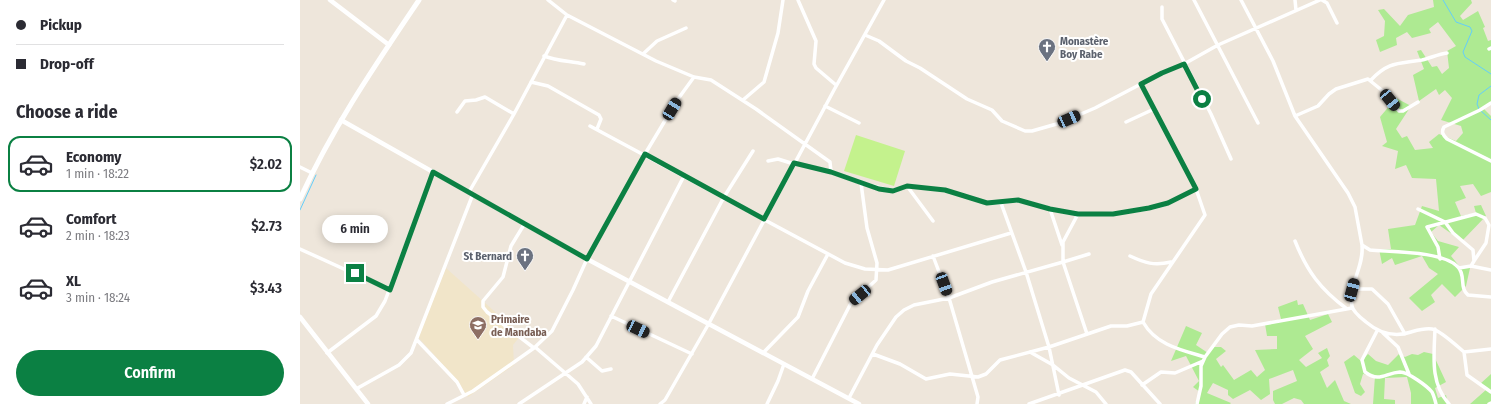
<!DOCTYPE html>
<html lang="en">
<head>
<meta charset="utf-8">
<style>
	body { margin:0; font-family:"Fira Sans Condensed",sans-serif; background:#f2f2f3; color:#2b2b33; height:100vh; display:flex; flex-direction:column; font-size:15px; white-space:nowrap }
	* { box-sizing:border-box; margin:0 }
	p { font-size:13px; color:#7c7c81 }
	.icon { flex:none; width:22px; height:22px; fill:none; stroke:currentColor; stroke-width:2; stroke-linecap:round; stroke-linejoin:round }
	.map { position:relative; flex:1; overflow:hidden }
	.panel { display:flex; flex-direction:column; background:#fff; width:300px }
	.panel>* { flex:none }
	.guide { display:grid; align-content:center; height:88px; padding:0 16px; background:#fff }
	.end { position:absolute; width:18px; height:18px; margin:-9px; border:5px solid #0b8043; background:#fff; box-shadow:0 0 0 2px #fff }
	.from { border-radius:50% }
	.bubble { position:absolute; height:28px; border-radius:14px; background:#fff; box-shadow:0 2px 10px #0003; font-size:13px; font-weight:600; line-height:28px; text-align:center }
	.car { position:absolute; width:12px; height:24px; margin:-12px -6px; border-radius:5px; box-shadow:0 0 3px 1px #0007; background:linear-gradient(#222 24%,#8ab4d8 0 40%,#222 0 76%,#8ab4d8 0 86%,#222 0) }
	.guide b { display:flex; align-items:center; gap:14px; height:38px; font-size:15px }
	.guide b+b { border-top:1px solid #e1e1e2 }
	.guide i { width:10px; height:10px; background:#2b2b33 }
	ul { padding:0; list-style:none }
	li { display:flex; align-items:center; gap:12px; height:56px; margin:0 8px 6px; padding:0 8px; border:2px solid transparent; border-radius:12px }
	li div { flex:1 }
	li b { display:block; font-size:15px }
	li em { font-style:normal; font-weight:600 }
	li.on { border-color:#0b8043 }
	li>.icon { width:36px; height:36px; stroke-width:1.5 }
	h2 { padding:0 16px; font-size:18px; line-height:48px }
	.button { display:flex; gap:8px; margin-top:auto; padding:8px 16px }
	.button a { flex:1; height:46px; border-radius:24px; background:#0b8043; color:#fff; font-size:16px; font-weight:600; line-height:46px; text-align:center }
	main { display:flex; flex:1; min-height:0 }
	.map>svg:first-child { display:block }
</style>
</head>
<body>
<main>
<section class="panel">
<div class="guide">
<b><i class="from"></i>Pickup</b>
<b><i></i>Drop-off</b>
</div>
<h2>Choose a ride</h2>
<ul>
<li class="on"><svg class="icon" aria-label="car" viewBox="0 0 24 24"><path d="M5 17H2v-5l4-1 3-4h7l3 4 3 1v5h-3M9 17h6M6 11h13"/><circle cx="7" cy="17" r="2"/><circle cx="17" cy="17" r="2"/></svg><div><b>Economy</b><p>1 min · 18:22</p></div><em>$2.02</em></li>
<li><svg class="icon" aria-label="car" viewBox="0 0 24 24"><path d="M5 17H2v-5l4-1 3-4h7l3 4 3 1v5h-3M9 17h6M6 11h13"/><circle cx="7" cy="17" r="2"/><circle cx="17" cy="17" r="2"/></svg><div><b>Comfort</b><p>2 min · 18:23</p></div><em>$2.73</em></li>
<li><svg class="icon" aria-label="car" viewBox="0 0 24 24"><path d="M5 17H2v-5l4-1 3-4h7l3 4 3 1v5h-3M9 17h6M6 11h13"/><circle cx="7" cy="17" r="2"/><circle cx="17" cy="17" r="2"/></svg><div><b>XL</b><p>3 min · 18:24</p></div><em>$3.43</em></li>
</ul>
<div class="button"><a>Confirm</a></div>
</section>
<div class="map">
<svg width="1191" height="404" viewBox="0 0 1191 404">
	<rect width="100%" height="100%" fill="#eee6db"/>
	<path fill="#f1e5c9" d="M146,268L221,335L213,345L214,365L168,397L156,379L118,337Z"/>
	<path fill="#aeea92" d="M1133,0H1171L1172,3L1160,16L1163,20L1178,11L1185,27L1183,28L1188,41L1191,40V102L1183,108L1191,116V192L1181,196L1173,184L1160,186L1166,198L1155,202L1161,216L1176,213L1174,206L1181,205L1186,216L1162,241L1139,225L1131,232L1138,241L1159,247L1151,256L1160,267L1170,268L1166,286L1155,297L1142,284L1131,295L1135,302L1122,311L1109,298L1138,274L1129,268L1122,256L1095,265L1092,258L1082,264L1079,249H1091L1088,229L1115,225L1122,206L1139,211L1136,179L1112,178L1106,165L1095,169L1098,151L1082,146L1087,142L1080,117L1096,98L1111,106L1096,129L1102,138L1107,136L1115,150L1133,148L1129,142L1139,134L1156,141L1163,133L1161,126L1141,120L1152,98L1145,90L1139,95L1136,89L1119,101L1113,75L1124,69L1117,51L1121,50L1132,67L1137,66L1142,74L1149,68L1147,51L1156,46L1138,22L1129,29L1131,33L1112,38L1107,32L1096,38L1097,45L1080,52L1076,40L1084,36L1085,21L1078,10L1084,9L1100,26L1108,15L1134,7Z
		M997,300L998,305L1003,304L1010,320L1028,314L1032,322L1005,336L1013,349L999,360L1006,367L1022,358L1018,353L1027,348L1030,356L1027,360L1029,366L1020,372L1027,388L1035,380L1044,401L1051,404H1004L1001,400L994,398L982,404H975L973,400V391L997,381L993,370L969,379L970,394L961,400L950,390L933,399L928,395V390L913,383L907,393L931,403L930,404H895L900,392L893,387L899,381L886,356L871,361L886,326L902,333L896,345L908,353L912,347H921L926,351L916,359L921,367L923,365L934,380L951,370L957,377L965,370L955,350L977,349V336H967L965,324L981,319L978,307Z
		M1124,352L1133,354L1146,382L1135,388L1138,398L1146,395L1148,404H1111V393L1107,377L1085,378L1084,399L1095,400V404H1073L1075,376L1063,374L1060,384L1065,392L1061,396L1055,393L1044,362L1054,355L1061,361L1068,354L1076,361L1088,365L1099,354L1105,357L1112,354L1118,355Z
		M1191,374V404H1170L1187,389L1180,384Z"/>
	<path fill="#c4f28d" d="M556,135L605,151L594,186L544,171Z"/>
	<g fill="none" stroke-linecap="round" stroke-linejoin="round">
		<path stroke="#64cefa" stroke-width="1" d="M1143,0L1156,22L1170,27L1172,31L1163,52L1165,57L1191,74
			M1179,109L1177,104L1179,95L1191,86
			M1181,111L1191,120
			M0,210L16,175"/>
		<path stroke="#fff" stroke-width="3.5" d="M248,0L267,15L356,61L394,77L411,80L456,109L530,162L531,172
			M373,0L375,1
			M498,0L516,41L514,64L516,68L536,85
			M894,0L958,123
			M941,0L973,61L995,116L1048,193L1055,207L1062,245L1070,250C1092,252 1143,251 1158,267C1166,275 1159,288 1168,295L1191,297
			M995,0L996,10
			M1022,0L1027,3L1037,23
			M862,7V19L911,114L931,159
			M565,35L579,41L606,61L620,68L667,99L692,110L702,121L725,131H732L760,123L795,108L862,73L884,64L918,45L1020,0
			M1189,49L1191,48
			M343,54L357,41L386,28
			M244,56C257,61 270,61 284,64
			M1071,80C1089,61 1099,64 1122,60C1131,58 1138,54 1147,53
			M231,82L248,86L299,115L301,119L297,129
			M841,84L896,189L905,215L851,294L843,322C856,345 881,350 905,357
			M443,100L464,82L478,33L483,0
			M1191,103L1180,110L1144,127C1141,132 1143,135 1147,139L1191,161
			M525,106L559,123
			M157,112L165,101L176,100L185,97L214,114
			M995,116L1018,106L1029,94L1036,89L1068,79L1084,92L1099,111H1103L1118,102
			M826,122L854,109
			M290,126L545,263L565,269L588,270L711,233
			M468,161L478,159L494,164
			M494,163L531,172L561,183L567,228L577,263L576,280L551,303L512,379
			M0,167L12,173
			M561,183L593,191L607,186L645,190L687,203H701L726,272L749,347L759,395
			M607,186L633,221
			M169,192L214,114L267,15
			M701,203C722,195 754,213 778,214C802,214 847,213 869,203C878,199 887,193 896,189
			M750,209L762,245
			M1118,209L1145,222L1153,233L1173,250L1174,261L1171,266
			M225,223L211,246L203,277L183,301V307L187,312L234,348
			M995,241C1007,271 1020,289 1047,309
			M1062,246C1064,267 1048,285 1052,306C1053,312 1061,318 1066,322C1079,333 1093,338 1111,332C1118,330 1124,328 1132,329C1140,330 1158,347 1164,352L1167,375L1191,392
			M0,249L90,290
			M633,256L649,298L678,397L677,404
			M830,256C845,263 854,266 871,262
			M1140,259L1138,247L1127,227L1176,214L1185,218L1189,225L1186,243L1174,261
			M1159,268L1171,266L1191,270
			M1052,289H1072L1088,304L1105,334
			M368,302L424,197L453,151
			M311,316L392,354
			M1135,329C1134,356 1130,383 1149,404
			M1077,331L1062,360L1065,372C1080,383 1085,373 1100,372C1108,372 1127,386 1132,392C1134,396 1135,400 1136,404
			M1083,333L1098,347L1109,374
			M787,334L763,262L789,254
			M117,340L157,382L164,395
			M235,347L278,384L291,404
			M730,352L753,365L769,378L796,392L806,404
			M1164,352L1191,349
			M27,353L76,316L85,301L133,172
			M463,353L498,317L508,291L528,254
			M573,354L600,364L626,379L650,374L678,377L686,374L700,360L749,347L811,326H827L843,322
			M286,357L302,371L311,369
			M842,385L861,372L875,373L903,361
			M56,389L99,365L111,353L173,194
			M549,398L577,345L596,317L604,310L614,305L649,298L692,282L763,262V242L778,214
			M147,404L173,391L234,348L252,331L273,290L287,259L345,154L378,99L394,77
			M219,404L282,362L296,346L384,176
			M284,404L287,397
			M360,404L365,400L408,325L534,90L584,0
			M467,404L478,381L484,364
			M729,404L825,370L831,372L860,404
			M897,404L901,386V366L905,357L922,334L930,327L939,325L952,326L1052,308
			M1189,404L1191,403"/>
		<path stroke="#fff" stroke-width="4.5" d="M30,0L89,45
			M41,120L287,259L559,404
			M0,317L68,404"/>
		<path stroke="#fff" stroke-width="5" d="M0,199C32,128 76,64 119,0"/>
	</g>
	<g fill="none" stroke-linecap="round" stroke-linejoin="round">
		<path stroke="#0b8043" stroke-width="5" d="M55,273L90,290L133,172L287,259L345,154L464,219L494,163L531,172L579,189L593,191L607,186L645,190L687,203L718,200L750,209L778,214H813L849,208L868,203L896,189L841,84L862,73L884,64L902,99"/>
	</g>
	<defs>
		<symbol id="church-pin" viewBox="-11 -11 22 30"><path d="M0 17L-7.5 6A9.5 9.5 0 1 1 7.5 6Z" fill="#6b7280" stroke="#fff"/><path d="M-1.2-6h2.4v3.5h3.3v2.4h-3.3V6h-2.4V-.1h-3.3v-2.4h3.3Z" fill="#fff"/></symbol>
		<symbol id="school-pin" viewBox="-11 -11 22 30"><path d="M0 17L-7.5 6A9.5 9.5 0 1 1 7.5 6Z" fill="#8d6e63" stroke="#fff"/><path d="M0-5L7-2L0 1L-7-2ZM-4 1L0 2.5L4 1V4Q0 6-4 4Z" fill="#fff"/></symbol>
	</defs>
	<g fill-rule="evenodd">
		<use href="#church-pin" x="737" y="37" width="20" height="27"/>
		<use href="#church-pin" x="215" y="246" width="20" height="27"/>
		<use href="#school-pin" x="168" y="315" width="20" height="27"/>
	</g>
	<g text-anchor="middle" stroke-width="4" stroke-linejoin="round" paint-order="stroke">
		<g font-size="11" font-weight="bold" fill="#5b616d" stroke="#fff" text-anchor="start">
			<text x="760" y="45">Monastère<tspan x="760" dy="13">Boy Rabe</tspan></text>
			<text x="212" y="260" text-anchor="end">St Bernard</text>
		</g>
		<g font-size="11" font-weight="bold" fill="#785e54" stroke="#fff" text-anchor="start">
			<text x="191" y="323">Primaire<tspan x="191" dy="13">de Mandaba</tspan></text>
		</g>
	</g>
</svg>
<i class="end from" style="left:902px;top:99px"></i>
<i class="end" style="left:55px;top:273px"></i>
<div class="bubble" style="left:22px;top:215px;width:66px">6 min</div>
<i class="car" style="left:1090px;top:100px;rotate:141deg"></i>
<i class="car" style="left:372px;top:109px;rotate:31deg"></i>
<i class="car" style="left:769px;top:119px;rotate:66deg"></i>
<i class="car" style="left:644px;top:284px;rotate:160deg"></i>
<i class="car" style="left:1052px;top:290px;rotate:15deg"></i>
<i class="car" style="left:560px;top:295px;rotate:231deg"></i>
<i class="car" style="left:338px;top:329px;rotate:115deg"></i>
</div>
</main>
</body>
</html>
